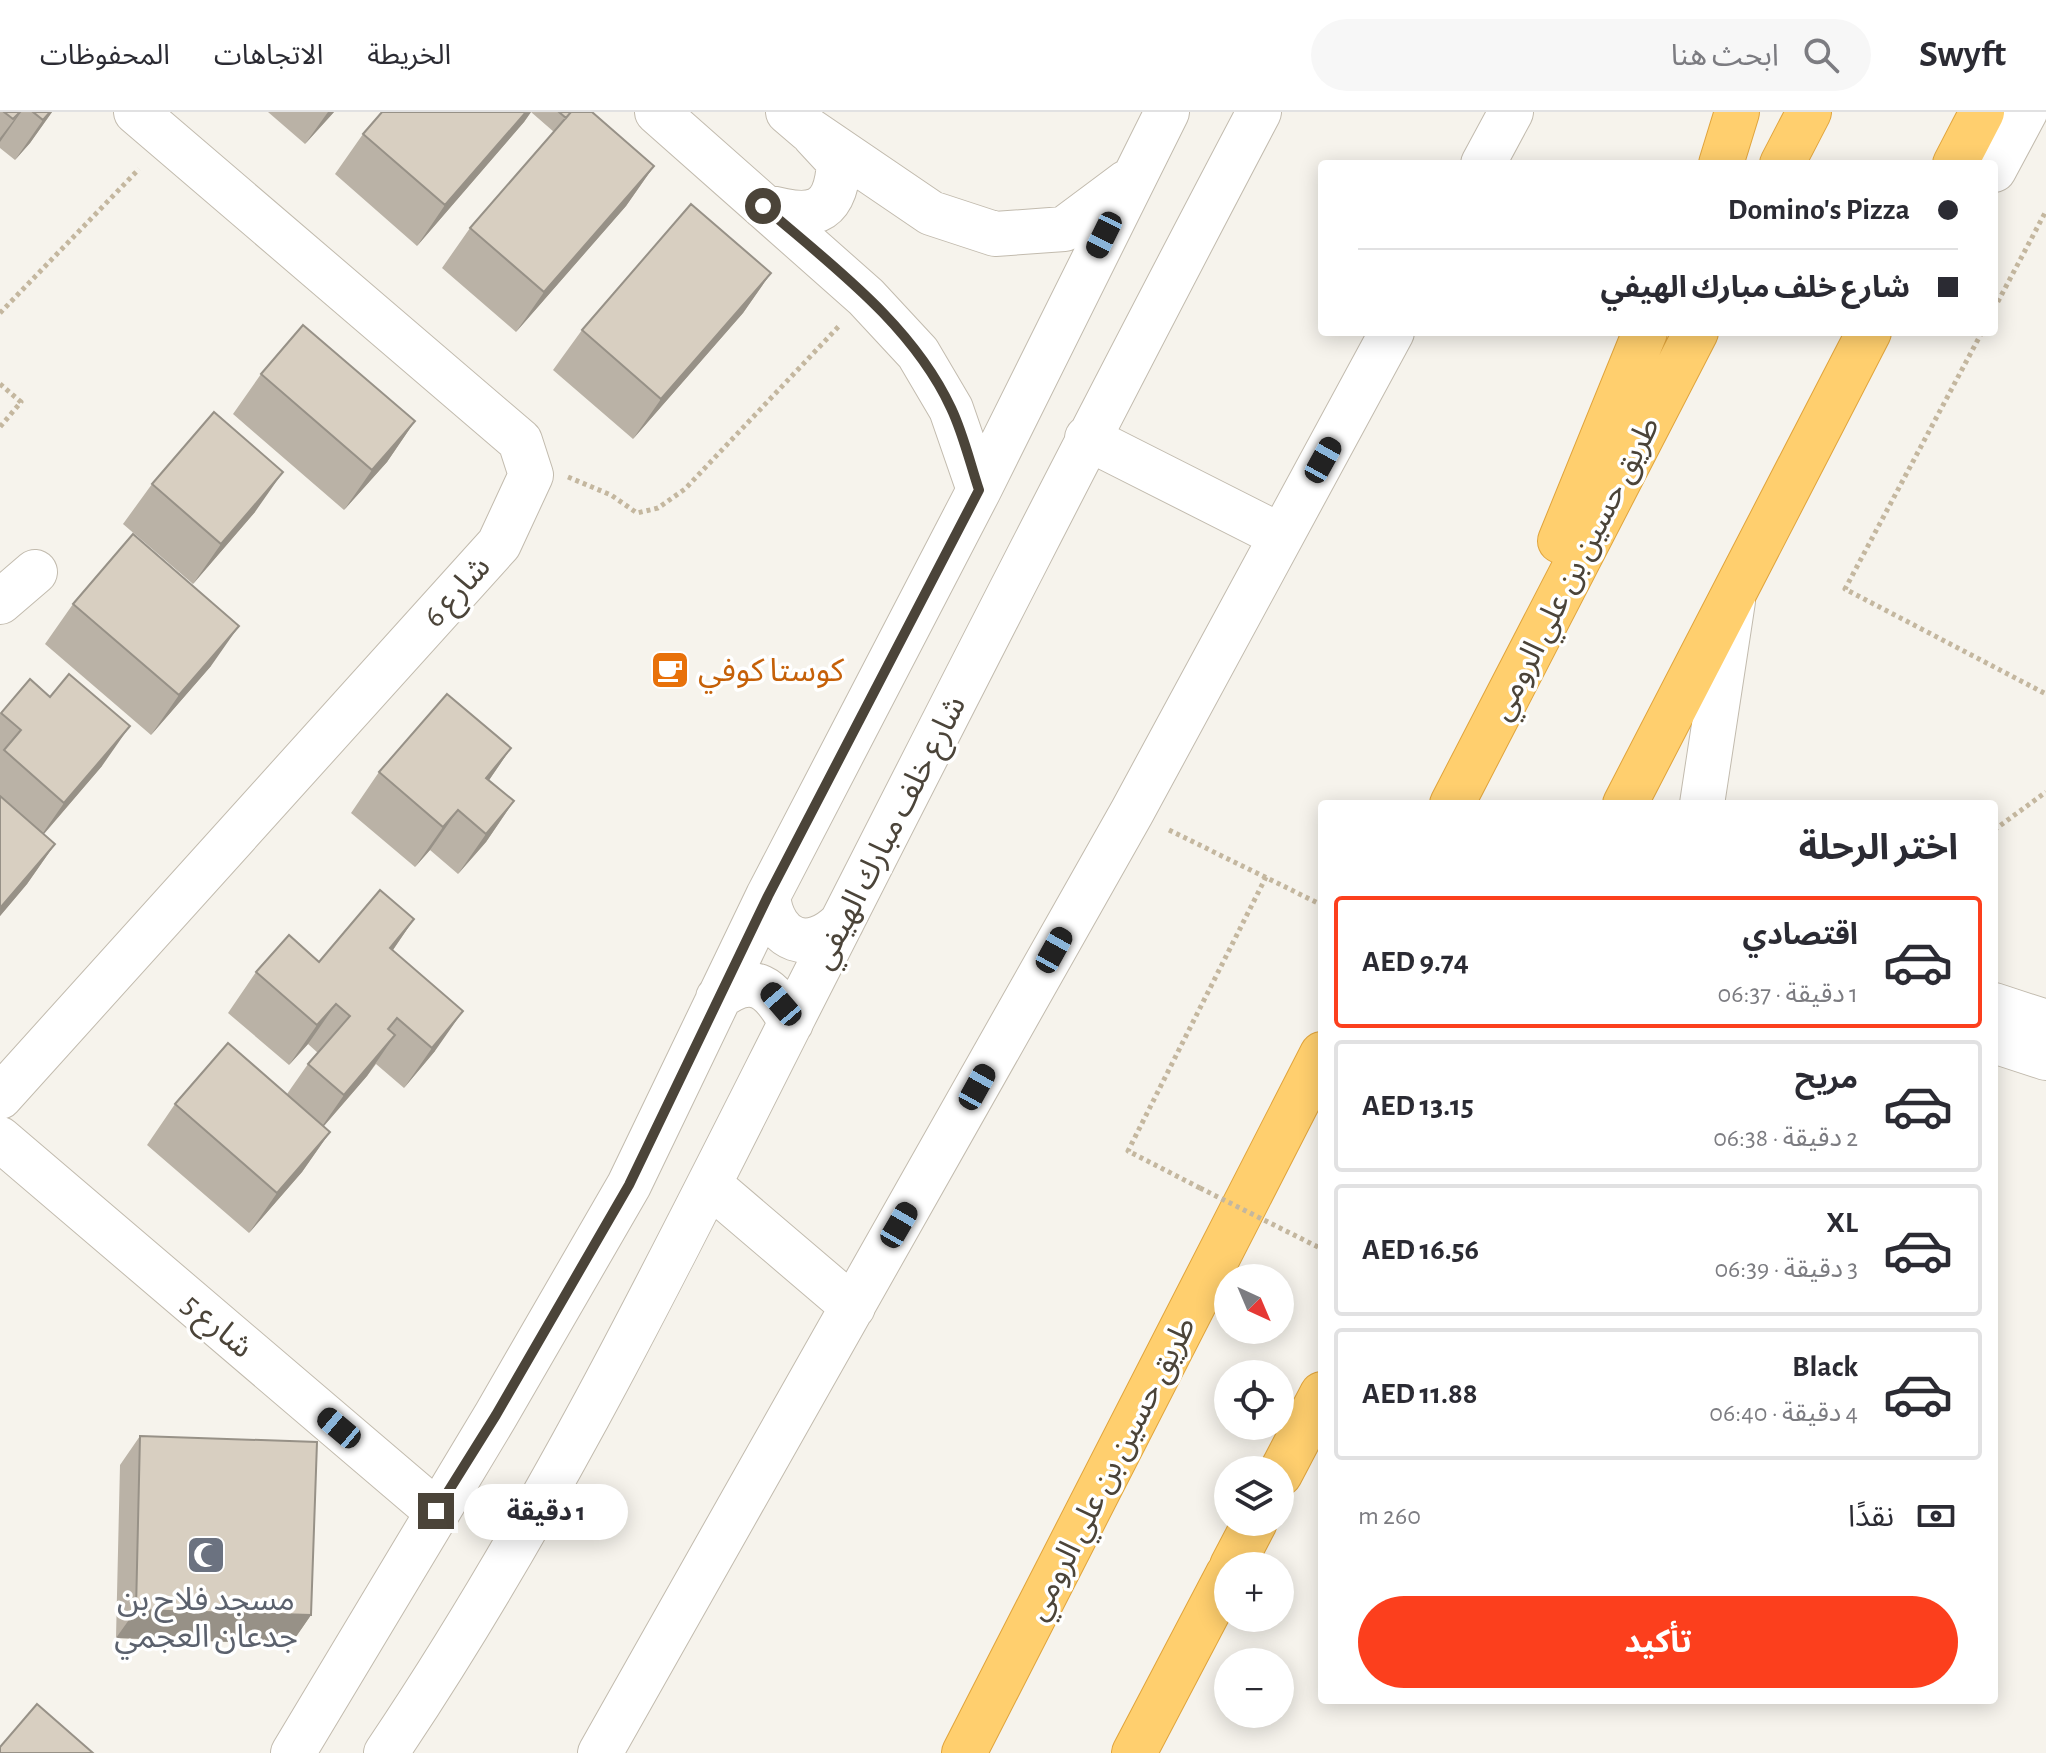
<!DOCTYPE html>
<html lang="ar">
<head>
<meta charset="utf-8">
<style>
	body { margin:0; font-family:"Alegreya Sans","Noto Sans Arabic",sans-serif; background:#f7f7f7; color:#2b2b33; direction:rtl; height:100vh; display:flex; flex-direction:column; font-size:30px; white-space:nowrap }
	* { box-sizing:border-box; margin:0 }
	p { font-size:26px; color:#7c7c81 }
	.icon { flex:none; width:44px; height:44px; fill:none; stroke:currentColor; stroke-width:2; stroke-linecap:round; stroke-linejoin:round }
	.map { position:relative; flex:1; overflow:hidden; direction:ltr }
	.side { position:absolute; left:1318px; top:688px; width:680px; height:904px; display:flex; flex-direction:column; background:#fff; border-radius:8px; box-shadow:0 4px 20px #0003; direction:rtl }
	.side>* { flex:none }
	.guide { position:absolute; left:1318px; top:48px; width:680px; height:176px; border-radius:8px; box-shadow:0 4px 20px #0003; direction:rtl; display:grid; align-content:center; height:176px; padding:0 40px; background:#fff }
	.needle { width:52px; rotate:136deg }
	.tools { position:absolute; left:1214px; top:1152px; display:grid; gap:16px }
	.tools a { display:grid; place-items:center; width:80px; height:80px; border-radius:50%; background:#fff; box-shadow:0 4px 20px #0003; font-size:40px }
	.end { position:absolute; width:36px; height:36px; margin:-18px; border:10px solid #4b4439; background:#fff; box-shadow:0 0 0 4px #fff }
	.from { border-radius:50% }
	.bubble { position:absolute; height:56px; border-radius:28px; background:#fff; box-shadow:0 4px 20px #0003; font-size:26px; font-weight:700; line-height:56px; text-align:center; direction:rtl }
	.car { position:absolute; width:24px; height:48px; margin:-24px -12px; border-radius:10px; box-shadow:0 0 6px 2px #0007; background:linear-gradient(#222 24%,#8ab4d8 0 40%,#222 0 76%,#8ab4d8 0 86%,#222 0) }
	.guide b { display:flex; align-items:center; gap:28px; height:76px; font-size:30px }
	.guide b+b { border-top:2px solid #e1e1e2 }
	.guide i { width:20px; height:20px; background:#2b2b33 }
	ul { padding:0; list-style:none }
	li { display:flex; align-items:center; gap:24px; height:132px; margin:0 16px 12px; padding:0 24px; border:4px solid #e1e1e2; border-radius:8px }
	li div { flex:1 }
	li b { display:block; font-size:30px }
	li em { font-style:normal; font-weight:700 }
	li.selected { border-color:#fc3f1d }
	li>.icon { width:72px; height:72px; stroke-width:1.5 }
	h2 { padding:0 40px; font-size:36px; line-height:96px }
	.pay { display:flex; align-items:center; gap:20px; height:88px; padding:0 40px; font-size:30px }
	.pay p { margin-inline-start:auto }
	.cta { display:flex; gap:16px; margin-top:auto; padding:16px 40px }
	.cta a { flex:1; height:92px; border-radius:48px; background:#fc3f1d; color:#fff; font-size:32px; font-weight:700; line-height:92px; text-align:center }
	header { display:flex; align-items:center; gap:48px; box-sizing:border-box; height:112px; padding:0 40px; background:#fff; border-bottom:2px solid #e1e1e2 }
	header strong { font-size:38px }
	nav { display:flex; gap:44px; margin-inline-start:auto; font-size:28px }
	.search { width:560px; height:72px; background:#f7f7f7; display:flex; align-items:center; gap:20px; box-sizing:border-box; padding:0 28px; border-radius:44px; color:#7c7c81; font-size:30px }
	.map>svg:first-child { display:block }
</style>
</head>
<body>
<header>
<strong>Swyft</strong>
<div class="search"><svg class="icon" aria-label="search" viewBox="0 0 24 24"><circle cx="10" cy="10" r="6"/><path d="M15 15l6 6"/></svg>ابحث هنا</div>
<nav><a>الخريطة</a><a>الاتجاهات</a><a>المحفوظات</a></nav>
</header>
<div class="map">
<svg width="2046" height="1641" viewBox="0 0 2046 1641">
	<rect width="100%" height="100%" fill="#f6f3ec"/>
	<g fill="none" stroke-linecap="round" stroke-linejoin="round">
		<defs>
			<path id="minor" d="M657,0L866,185L918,241L951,297L979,378
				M788,0L809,18L931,101L995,122L1064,117L1127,70
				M1483,52L1511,0
				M1994,58L2025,0
				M763,94C810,107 836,106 839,50L814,23
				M1087,326L1281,424
				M0,490L35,460
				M1702,692L1733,489
				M768,784C773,830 810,843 842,810
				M718,886C754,859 772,876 791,911
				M1994,893L2046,910
				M1994,929L2046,946
				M0,985L499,432L531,363L520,329L136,0
				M0,1027L436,1399
				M710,1073L853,1195
				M293,1641L496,1303L629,1073L768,784L979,378L1167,0
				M386,1641C543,1408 667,1156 793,906C947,603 1101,300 1259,0
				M600,1641L1132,700L1392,220"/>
			<path id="highway" d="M1721,52L1737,0
				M1782,52L1809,0
				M1955,52L1982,0
				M1560,429L1645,220
				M1452,692L1696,220
				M1625,692L1869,220
				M1280,1362L1322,1282
				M1232,1454L1255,1410
				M964,1641L1322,942
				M1134,1641L1228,1462"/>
		</defs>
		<use href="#minor" stroke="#c2bbae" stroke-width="46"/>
		<use href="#highway" stroke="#e0a43c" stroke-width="46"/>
		<path stroke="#c4b79f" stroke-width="5" stroke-dasharray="4 4" stroke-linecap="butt" d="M1994,197L2046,99
			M0,201L139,57
			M1982,220L1845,477L2046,582
			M0,272L21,290L0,315
			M568,365L611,383L637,401L658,396L685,377L840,213
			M1169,718L1322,793
			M1994,718L2046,680
			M1200,1076L1128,1039L1266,765"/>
		<use href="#minor" stroke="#fff" stroke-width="44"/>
		<use href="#highway" stroke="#ffcf6e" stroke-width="44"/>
		<path stroke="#c4b79f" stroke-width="5" stroke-dasharray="4 4" stroke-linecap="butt" d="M1200,1076L1322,1137"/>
	</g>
	<path fill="#bab2a6" d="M0,0H52L30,31L15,48L0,36Z
		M268,0H334L305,32Z
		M382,0H531L524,10L417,134L335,62L363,22Z
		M531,0H592L654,54L626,94L516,220L442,156L470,116L554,20Z
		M771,161L743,201L633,327L553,258L582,218Z
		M261,262L415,309L387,350L344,398L233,302Z
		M152,372L255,400L193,472L123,412Z
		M73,492L211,554L151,623L45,532Z
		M30,567L102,654L44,722L55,732L27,772L0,804V602Z
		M511,636L489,668L514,689L486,730L458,762L430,738L415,755L351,701L379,660Z
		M414,807L393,838L435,939L404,976L376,952L367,964L324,1014L330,1020L302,1060L249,1121L147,1033L175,992L287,982L308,952L318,941L308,932L289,953L228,901L256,860L319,850Z
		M140,1324L311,1503L291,1532L116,1526L120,1353Z"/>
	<path fill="#979187" d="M20,0H21L0,30V26Z
		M50,0H52L30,31L15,48L43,8Z
		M328,0H334L305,32Z
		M526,0H531L524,10L417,134L445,93Z
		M654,54L626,94L516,220L544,180Z
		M771,161L743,201L633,327L661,287Z
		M415,309L387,350L344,398L372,358Z
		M283,360L255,400L193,472L221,432Z
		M239,514L211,554L151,623L179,583Z
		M130,614L102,654L36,731L64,691Z
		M511,636L483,677L486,666Z
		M514,689L486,730L458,762L486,722Z
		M458,698L430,738L415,755L443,715Z
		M55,732L27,772L0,804V796Z
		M414,807L386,848L390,836Z
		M336,892L308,932L289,953L317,913Z
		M463,899L435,939L404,976L432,936Z
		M395,923L367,964L316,1023L344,983Z
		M330,1020L302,1060L249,1121L277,1081Z
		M136,1498L311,1503L291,1532L116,1526Z"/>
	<path fill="#d8cfc1" stroke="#979187" stroke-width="2" d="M4,0H20L13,7Z
		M33,0H50L43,8Z
		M382,0H526L445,93L363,22Z
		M559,0H571L566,6Z
		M571,0H592L654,54L544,180L470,116Z
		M691,92L771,161L661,287L582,218Z
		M303,213L415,309L372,358L261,262Z
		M214,300L283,360L221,432L152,372Z
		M133,422L239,514L179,583L73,492Z
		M69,562L130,614L64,691L4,638L21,618L1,601L30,567L50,585Z
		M447,582L511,636L486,666L514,689L486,722L458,698L443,715L379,660Z
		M0,684L55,732L0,796Z
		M380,778L414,807L390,836L463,899L432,936L397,906L388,917L395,923L344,983L308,952L350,904L336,892L317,913L256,860L289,823L319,850Z
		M228,931L330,1020L277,1081L175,992Z
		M140,1324L317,1330L311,1503L136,1498Z
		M37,1592L93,1641H0V1635Z"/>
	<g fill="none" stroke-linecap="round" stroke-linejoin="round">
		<path stroke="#4b4439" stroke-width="10" d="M436,1399L496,1303L629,1073L768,784L979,378C970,351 963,321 951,296C912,212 831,153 763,94"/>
	</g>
	<defs>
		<symbol id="cafe-square" viewBox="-11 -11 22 22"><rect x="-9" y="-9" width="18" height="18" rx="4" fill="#e8710a" stroke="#fff"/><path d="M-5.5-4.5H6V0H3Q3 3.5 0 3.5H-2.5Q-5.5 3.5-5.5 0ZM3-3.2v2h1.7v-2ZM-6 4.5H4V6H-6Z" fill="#fff"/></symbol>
		<symbol id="mosque-square" viewBox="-11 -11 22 22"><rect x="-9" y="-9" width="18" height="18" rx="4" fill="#6b7280" stroke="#fff"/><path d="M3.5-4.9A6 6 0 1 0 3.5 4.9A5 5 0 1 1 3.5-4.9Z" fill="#fff"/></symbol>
	</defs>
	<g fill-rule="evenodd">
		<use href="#cafe-square" x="648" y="536" width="44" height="44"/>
		<use href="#mosque-square" x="184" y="1421" width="44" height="44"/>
	</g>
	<g text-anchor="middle" stroke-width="7" stroke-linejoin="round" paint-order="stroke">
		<g font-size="32" fill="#4b4439" stroke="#fff">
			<text transform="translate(1574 456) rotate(-63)" y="11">طريق حسين بن علي الرومي</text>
			<text transform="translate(456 479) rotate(-48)" y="11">شارع 6</text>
			<text transform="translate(888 720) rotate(-63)" y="11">شارع خلف مبارك الهيفي</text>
			<text transform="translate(218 1213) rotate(40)" y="11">شارع 5</text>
			<text transform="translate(1110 1356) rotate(-63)" y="11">طريق حسين بن علي الرومي</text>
		</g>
		<g font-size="32" fill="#c56008" stroke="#fff" text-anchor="start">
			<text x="698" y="569">كوستا كوفي</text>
		</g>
		<g font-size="32" fill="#5b616d" stroke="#fff">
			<text x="206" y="1498">مسجد فلاح بن<tspan x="206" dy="37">جدعان العجمي</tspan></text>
		</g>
	</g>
</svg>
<div class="tools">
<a><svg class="needle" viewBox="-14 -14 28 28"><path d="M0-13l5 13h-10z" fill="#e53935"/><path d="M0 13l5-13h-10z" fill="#7c7c81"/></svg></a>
<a><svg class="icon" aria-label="locate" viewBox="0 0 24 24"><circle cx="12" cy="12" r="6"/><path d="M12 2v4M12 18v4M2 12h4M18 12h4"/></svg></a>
<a><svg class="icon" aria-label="layers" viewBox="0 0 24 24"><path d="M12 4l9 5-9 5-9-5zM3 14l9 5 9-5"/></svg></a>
<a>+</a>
<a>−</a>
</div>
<i class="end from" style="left:763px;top:94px"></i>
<i class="end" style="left:436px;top:1399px"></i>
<div class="bubble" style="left:464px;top:1372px;width:164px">1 دقيقة</div>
<i class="car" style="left:1104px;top:123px;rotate:206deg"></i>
<i class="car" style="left:1323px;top:348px;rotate:29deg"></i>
<i class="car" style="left:1054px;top:838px;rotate:29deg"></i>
<i class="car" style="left:781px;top:892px;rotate:319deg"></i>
<i class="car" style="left:977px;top:975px;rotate:29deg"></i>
<i class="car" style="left:899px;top:1113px;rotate:30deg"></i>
<i class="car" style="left:339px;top:1316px;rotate:310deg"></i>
<div class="guide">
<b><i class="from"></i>Domino's Pizza</b>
<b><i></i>شارع خلف مبارك الهيفي</b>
</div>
<section class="side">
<h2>اختر الرحلة</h2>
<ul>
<li class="selected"><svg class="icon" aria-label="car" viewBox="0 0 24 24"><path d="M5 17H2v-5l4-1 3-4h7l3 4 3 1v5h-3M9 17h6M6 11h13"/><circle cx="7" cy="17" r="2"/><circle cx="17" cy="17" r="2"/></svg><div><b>اقتصادي</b><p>1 دقيقة · 06:37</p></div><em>AED 9.74</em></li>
<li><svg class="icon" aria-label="car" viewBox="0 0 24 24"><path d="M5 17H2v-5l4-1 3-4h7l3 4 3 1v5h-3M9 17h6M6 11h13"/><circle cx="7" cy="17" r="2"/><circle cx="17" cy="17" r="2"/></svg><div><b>مريح</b><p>2 دقيقة · 06:38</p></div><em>AED 13.15</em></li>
<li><svg class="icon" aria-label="car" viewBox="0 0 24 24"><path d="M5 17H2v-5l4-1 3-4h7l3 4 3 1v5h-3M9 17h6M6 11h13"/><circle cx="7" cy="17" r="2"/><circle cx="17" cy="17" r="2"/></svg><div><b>XL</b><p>3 دقيقة · 06:39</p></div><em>AED 16.56</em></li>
<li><svg class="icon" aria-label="car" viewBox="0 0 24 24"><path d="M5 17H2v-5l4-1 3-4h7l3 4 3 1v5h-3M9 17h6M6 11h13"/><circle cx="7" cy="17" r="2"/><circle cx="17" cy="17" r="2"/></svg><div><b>Black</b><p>4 دقيقة · 06:40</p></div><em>AED 11.88</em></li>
</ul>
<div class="pay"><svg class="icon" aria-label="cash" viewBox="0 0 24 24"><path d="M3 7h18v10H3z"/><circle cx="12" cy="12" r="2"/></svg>نقدًا<p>260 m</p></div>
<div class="cta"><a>تأكيد</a></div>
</section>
</div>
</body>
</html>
